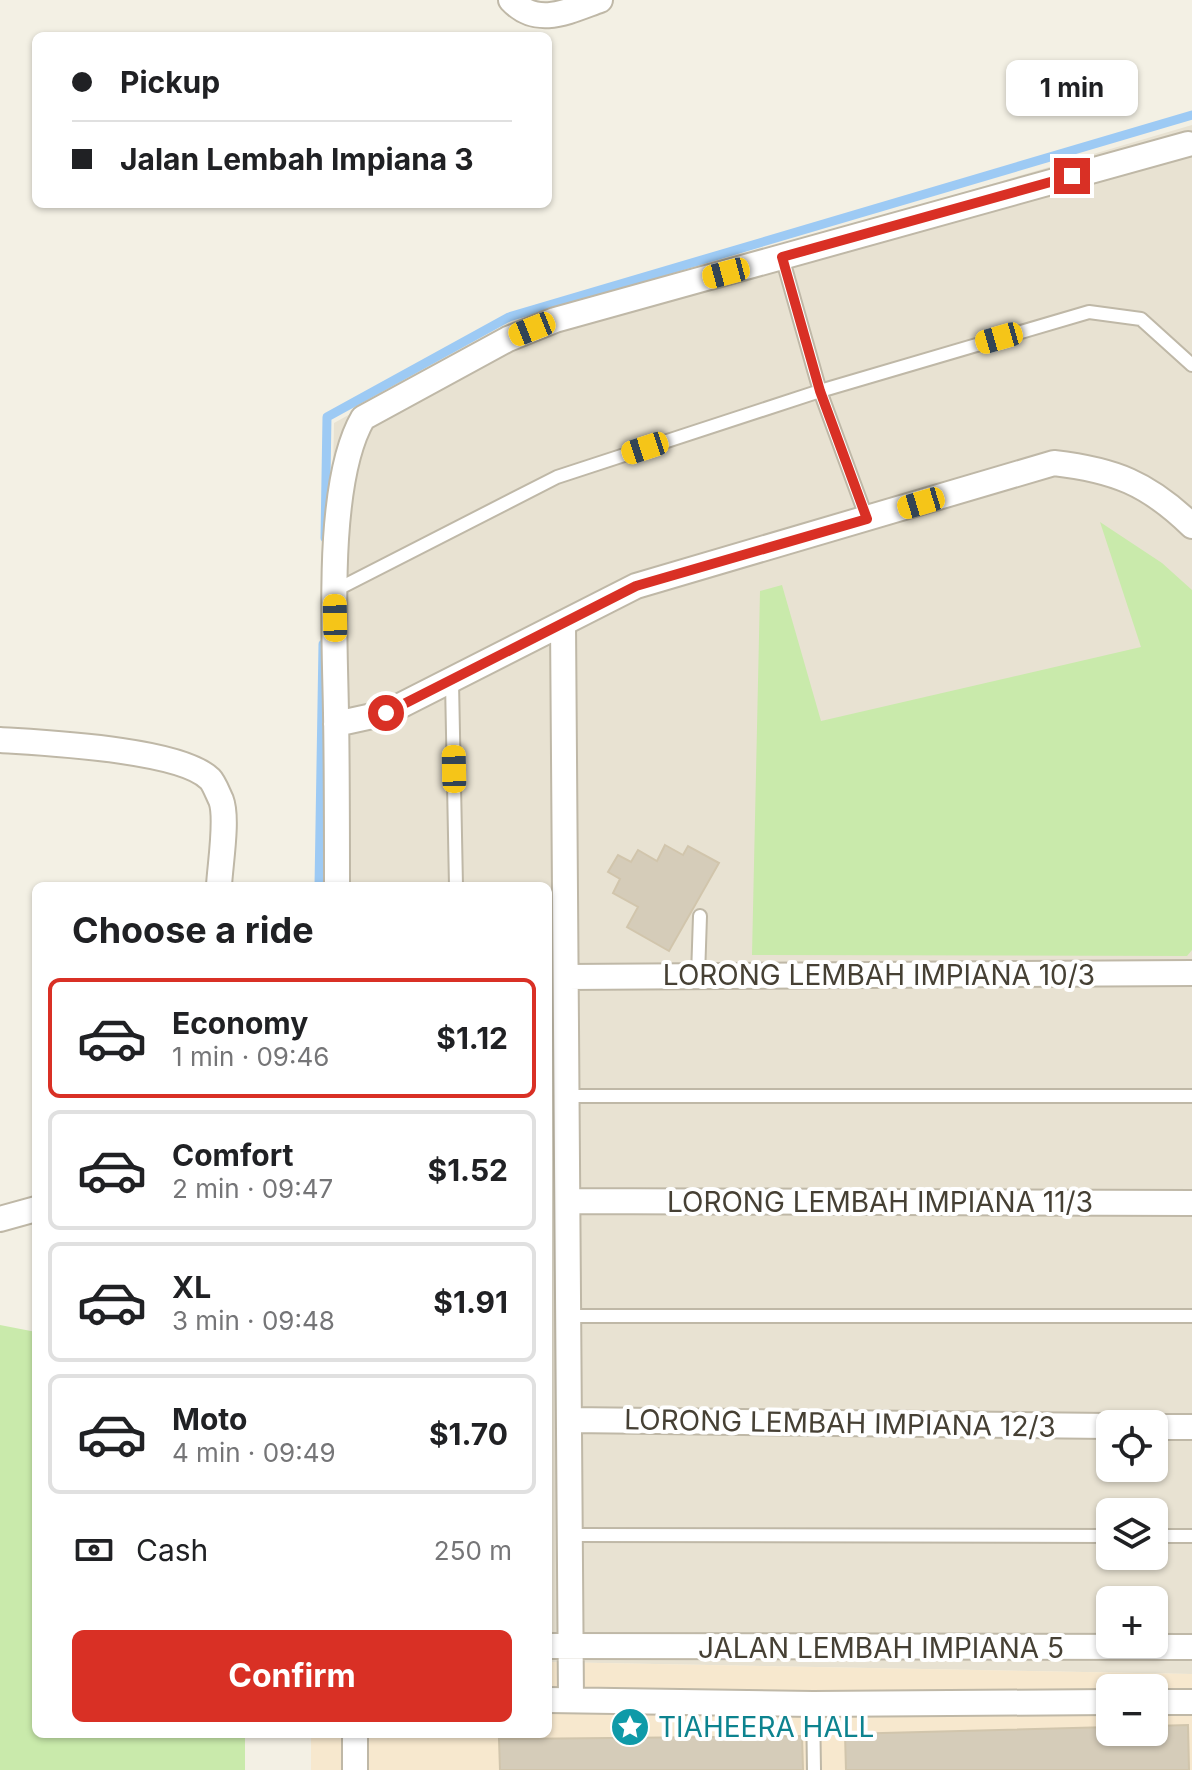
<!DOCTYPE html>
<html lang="en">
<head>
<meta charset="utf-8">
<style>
	body { margin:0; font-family:Inter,sans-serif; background:#f2f2f2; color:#202124; height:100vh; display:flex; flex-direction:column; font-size:30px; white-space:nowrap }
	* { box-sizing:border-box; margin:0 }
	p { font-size:26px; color:#757577 }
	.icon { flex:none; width:44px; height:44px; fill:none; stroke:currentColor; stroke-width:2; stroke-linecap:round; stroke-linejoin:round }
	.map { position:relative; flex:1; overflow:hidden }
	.panel { position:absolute; left:32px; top:882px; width:520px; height:856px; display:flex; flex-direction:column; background:#fff; border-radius:12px; box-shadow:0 2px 6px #0004 }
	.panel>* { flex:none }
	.top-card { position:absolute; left:32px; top:32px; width:520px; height:176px; border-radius:12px; box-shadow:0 2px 6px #0004; display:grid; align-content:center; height:176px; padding:0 40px; background:#fff }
	.controls { position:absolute; left:1096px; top:1410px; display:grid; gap:16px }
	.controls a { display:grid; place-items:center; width:72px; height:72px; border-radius:12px; background:#fff; box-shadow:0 2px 6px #0004; font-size:40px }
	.end { position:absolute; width:36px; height:36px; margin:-18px; border:10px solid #d93025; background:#fff; box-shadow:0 0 0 4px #fff }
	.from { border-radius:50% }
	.bubble { position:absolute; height:56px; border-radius:12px; background:#fff; box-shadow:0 2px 6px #0004; font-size:26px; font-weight:700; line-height:56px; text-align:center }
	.car { position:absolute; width:24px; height:48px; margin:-24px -12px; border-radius:10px; box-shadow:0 0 6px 2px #0007; background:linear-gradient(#f5c518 24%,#345 0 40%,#f5c518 0 76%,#345 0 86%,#f5c518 0) }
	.top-card b { display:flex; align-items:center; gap:28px; height:76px; font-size:30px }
	.top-card b+b { border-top:2px solid #e0e0e0 }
	.top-card i { width:20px; height:20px; background:#202124 }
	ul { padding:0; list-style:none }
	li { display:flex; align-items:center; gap:24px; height:120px; margin:0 16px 12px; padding:0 24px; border:4px solid #e0e0e0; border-radius:12px }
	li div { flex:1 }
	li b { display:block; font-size:30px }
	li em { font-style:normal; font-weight:700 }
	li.selected { border-color:#d93025 }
	li>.icon { width:72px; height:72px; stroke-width:1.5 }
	h2 { padding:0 40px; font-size:36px; line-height:96px }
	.pay { display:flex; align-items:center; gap:20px; height:88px; padding:0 40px; font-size:30px }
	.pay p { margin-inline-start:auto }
	.button { display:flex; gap:16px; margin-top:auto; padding:16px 40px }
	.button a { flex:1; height:92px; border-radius:12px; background:#d93025; color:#fff; font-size:32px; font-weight:700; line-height:92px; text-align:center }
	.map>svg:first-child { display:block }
</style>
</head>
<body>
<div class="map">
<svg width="1192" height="1770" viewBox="0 0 1192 1770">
	<rect width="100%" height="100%" fill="#f3f0e4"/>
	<path fill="#e8e2d2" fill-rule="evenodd" d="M1192,125V1674L548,1662V886H325L334,423L512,325ZM1110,1424H1154V1468H1110ZM1110,1512H1154V1556H1110ZM1110,1600H1154V1644H1110Z"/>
	<path fill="#f7e8ce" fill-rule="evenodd" d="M548,1662L1192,1674V1770H311V1734H548ZM1110,1688H1154V1732H1110Z"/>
	<path fill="#c9eaab" d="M1100,522L1162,563L1192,590V950L1187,956L752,955L760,591L782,585L821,721L1141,647Z
		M0,1325L36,1332V1734H245V1770H0Z"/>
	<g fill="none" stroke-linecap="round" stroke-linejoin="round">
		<path stroke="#9dcaf4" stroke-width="9" d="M325,538L327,417L509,317L1192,115
			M319,886L323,644"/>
	</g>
	<path fill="#d5ccb9" stroke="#d1c5ac" stroke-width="2" d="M665,845L683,855L688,846L719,863L669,951L627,927L638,907L613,893L620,879L608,872L618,855L631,862L638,850L657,861Z
		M1188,1725L1189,1770H846L845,1734L1110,1727V1732H1154V1726Z
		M802,1736L803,1770H500L499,1739Z"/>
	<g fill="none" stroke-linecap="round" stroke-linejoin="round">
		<defs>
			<path id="service" d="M782,257L820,391L867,519
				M334,591L557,477L820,391L1089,312L1141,319L1192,365
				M452,682L456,886
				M698,976L700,916
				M567,1096H1192
				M569,1316H1192
				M571,1535L1110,1536
				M1154,1536H1192
				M813,1704L814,1770"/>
			<path id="minor" d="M511,0C537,28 569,11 600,0
				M563,623L571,1700
				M336,724L386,713L636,586L1054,463C1114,470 1148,483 1192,526
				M0,740C44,743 180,749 210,779C214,783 218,794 221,800C228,818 220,865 219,886
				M337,886C337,829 337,771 336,714C335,636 325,483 363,418L508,339L555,320L1188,144
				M566,977L1192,973
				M568,1201L1192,1203
				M0,1219L36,1209
				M570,1420L1110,1426
				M1154,1427H1192
				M548,1646L1192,1647
				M548,1700L813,1704L1110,1702
				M1154,1702H1192
				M355,1734V1770"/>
		</defs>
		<use href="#service" stroke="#bfb8a7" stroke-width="16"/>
		<use href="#minor" stroke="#bfb8a7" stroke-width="28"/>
		<use href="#service" stroke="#fff" stroke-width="12"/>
		<use href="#minor" stroke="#fff" stroke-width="24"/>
	</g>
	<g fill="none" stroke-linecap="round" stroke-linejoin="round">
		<path stroke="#d93025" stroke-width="10" d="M386,713L636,586L867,519L820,391L782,257L1072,176"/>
	</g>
	<defs>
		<symbol id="sight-disc" viewBox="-11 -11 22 22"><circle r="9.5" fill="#0f9aa8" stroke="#fff"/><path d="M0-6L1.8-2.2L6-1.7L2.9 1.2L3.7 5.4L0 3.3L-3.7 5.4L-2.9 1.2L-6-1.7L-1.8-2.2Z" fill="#fff"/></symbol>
	</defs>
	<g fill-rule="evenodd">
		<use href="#sight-disc" x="608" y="1705" width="44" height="44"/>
	</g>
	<g text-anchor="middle" stroke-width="8" stroke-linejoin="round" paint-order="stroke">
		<g font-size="28" fill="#464034" stroke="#fff">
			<text x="879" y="985">LORONG LEMBAH IMPIANA 10/3</text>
			<text x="880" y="1212">LORONG LEMBAH IMPIANA 11/3</text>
			<text transform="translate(840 1423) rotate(1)" y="10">LORONG LEMBAH IMPIANA 12/3</text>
			<text x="881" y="1658">JALAN LEMBAH IMPIANA 5</text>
		</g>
		<g font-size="28" fill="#0d838f" stroke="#fff" text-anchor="start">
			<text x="658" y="1737">TIAHEERA HALL</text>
		</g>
	</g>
</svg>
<div class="controls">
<a><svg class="icon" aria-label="locate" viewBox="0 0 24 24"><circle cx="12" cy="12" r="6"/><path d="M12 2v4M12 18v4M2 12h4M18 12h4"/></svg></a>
<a><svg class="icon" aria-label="layers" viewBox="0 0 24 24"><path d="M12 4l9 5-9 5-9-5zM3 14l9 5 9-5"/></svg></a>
<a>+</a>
<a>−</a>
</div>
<i class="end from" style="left:386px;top:713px"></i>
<i class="end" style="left:1072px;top:176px"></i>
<div class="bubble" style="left:1006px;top:60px;width:132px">1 min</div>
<i class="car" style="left:726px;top:273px;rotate:255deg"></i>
<i class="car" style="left:532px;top:329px;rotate:248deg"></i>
<i class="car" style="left:999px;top:338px;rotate:254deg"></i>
<i class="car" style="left:645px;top:448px;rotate:252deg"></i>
<i class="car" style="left:921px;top:503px;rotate:253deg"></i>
<i class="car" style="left:335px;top:618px;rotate:359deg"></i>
<i class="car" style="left:454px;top:769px;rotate:359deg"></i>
<div class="top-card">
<b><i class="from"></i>Pickup</b>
<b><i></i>Jalan Lembah Impiana 3</b>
</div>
<section class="panel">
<h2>Choose a ride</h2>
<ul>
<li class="selected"><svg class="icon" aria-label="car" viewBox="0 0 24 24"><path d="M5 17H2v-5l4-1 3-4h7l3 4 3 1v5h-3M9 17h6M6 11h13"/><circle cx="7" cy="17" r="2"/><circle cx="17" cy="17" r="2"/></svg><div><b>Economy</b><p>1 min · 09:46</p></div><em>$1.12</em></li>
<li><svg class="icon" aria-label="car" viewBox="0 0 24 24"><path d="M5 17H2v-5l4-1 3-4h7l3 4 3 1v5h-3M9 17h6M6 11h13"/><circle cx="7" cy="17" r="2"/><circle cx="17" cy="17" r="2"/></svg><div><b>Comfort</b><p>2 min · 09:47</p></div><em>$1.52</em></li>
<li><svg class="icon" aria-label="car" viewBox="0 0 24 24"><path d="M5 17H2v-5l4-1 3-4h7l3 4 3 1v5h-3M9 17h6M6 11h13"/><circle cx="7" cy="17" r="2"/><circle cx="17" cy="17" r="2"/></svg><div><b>XL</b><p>3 min · 09:48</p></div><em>$1.91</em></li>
<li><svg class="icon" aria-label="car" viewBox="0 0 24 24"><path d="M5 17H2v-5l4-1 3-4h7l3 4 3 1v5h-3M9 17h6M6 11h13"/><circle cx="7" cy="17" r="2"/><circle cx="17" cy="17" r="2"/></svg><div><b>Moto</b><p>4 min · 09:49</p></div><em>$1.70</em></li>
</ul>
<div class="pay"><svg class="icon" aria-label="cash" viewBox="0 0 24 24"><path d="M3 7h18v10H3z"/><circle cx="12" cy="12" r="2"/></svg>Cash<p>250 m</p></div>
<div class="button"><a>Confirm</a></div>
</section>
</div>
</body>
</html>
